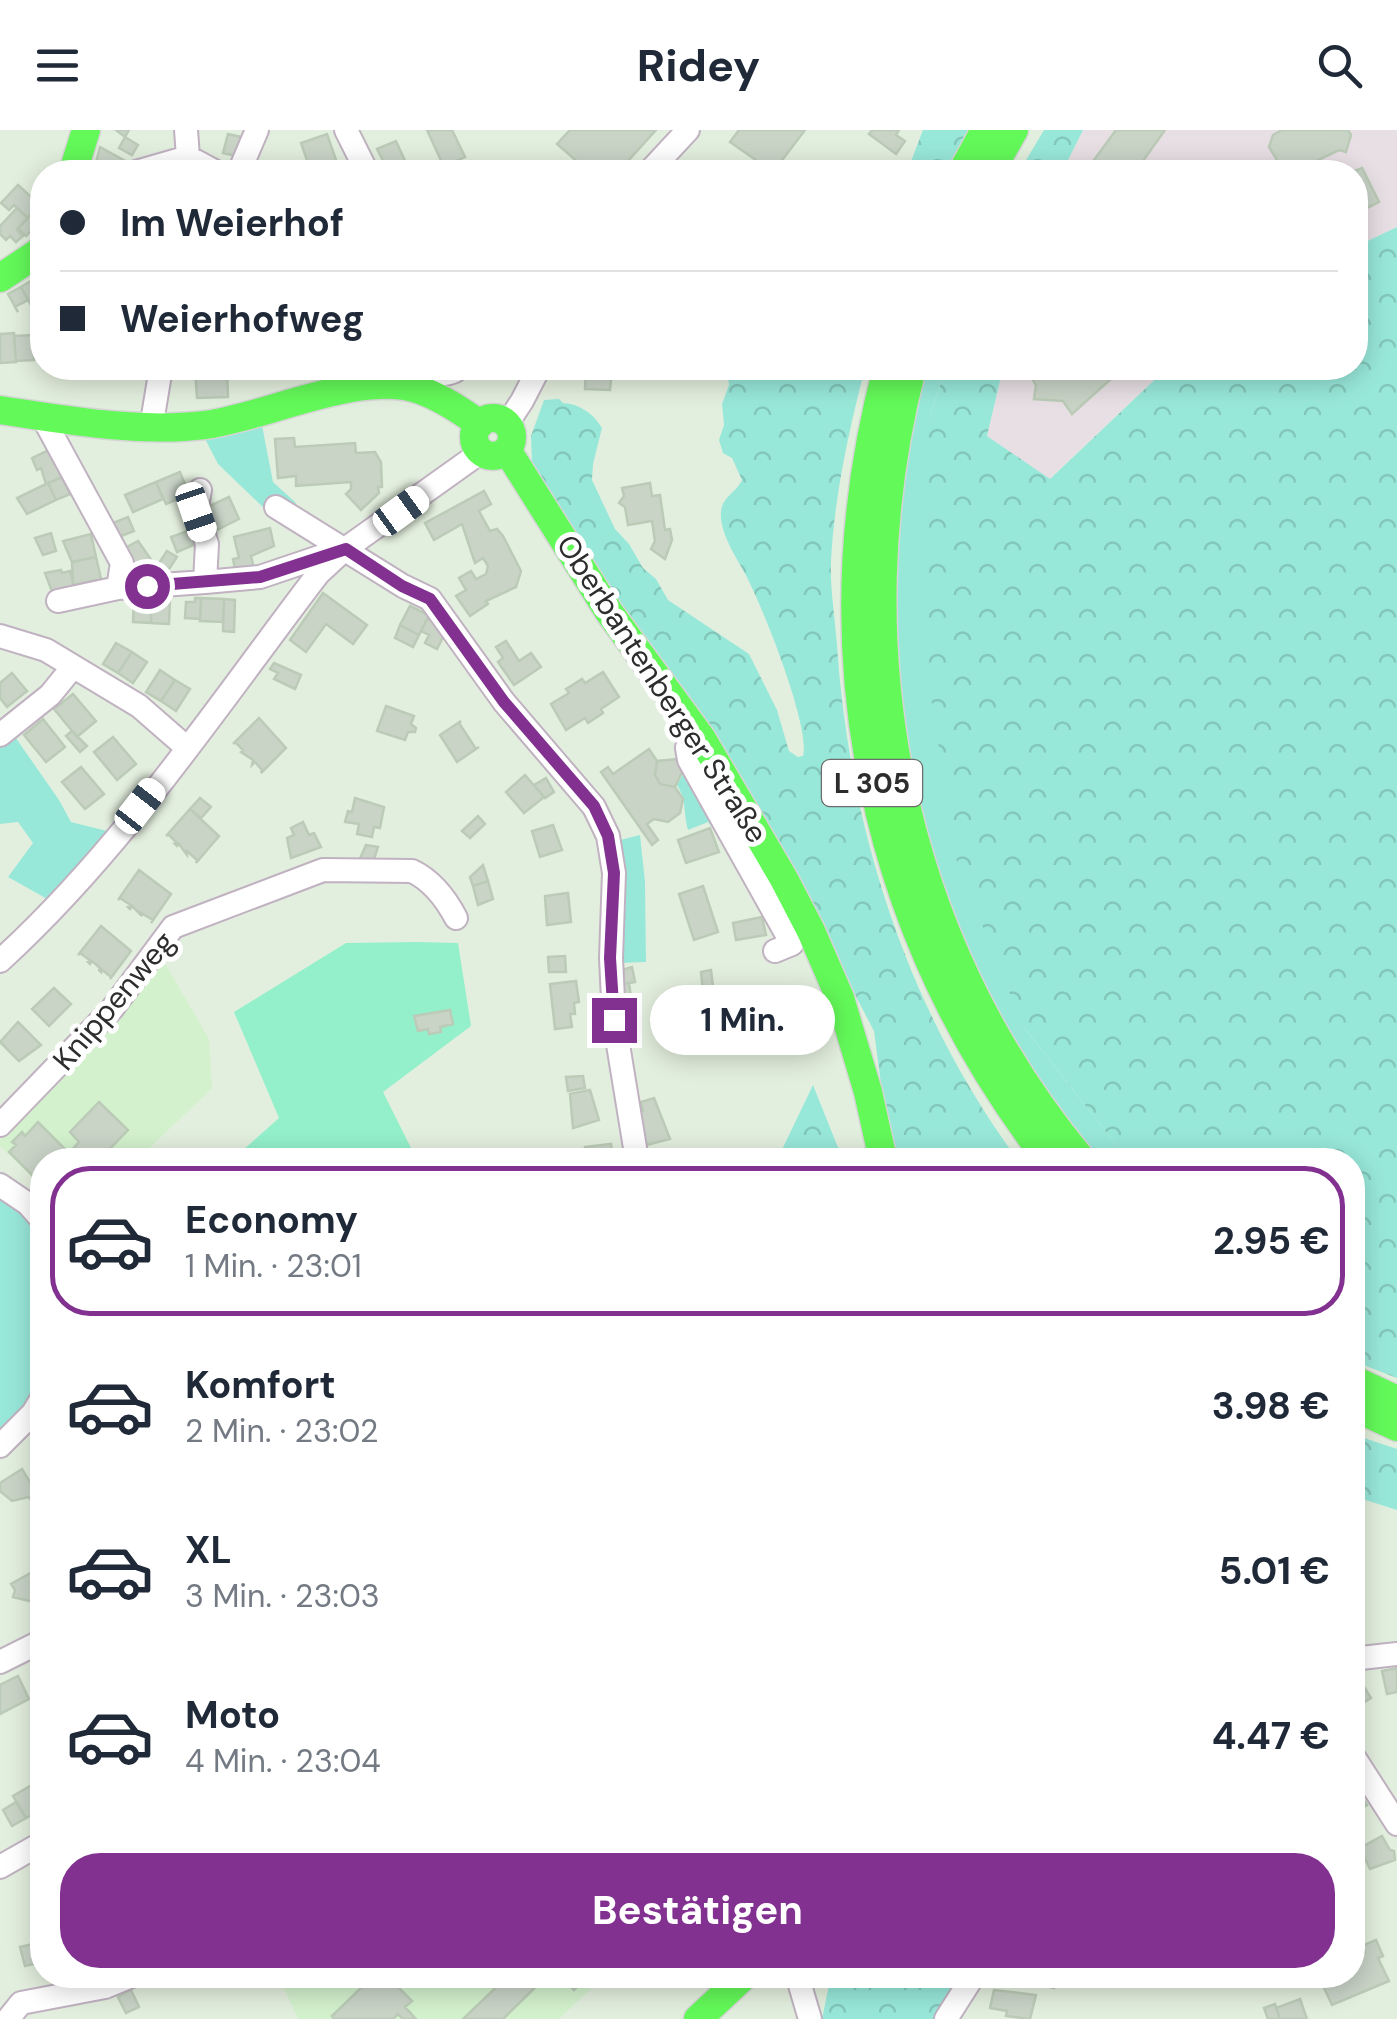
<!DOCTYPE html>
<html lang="de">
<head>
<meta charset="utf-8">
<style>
	body { margin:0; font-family:"DM Sans",sans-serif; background:#f2f2f3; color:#1f2937; height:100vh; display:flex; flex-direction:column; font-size:38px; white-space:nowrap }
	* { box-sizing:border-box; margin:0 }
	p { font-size:32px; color:#747a83 }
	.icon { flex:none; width:55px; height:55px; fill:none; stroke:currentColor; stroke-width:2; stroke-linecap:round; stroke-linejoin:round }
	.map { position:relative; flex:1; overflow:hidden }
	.details { position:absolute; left:30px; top:1018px; width:1335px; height:840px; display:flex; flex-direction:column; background:#fff; border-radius:40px; box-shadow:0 5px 25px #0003 }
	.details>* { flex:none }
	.top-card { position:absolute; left:30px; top:30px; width:1338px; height:220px; border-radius:40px; box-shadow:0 5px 25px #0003; display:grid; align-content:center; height:220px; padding:0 30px; background:#fff }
	.end { position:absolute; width:45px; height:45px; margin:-22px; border:12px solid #823191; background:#fff; box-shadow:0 0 0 5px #fff }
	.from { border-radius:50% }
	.bubble { position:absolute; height:70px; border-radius:35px; background:#fff; box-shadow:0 5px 25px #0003; font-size:32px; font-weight:700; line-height:70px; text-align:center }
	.car { position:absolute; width:30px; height:60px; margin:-30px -15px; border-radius:12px; box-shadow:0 0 8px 2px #0007; background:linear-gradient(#fff 24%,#345 0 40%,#fff 0 76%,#345 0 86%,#fff 0) }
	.top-card b { display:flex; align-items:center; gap:35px; height:95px; font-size:38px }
	.top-card b+b { border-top:2px solid #e0e1e3 }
	.top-card i { width:25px; height:25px; background:#1f2937 }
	ul { padding:18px 0 0; list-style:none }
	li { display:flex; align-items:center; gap:30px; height:150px; margin:0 20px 15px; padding:0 10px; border:5px solid transparent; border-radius:40px }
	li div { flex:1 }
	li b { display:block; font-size:38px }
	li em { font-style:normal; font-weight:700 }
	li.current { border-color:#823191 }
	li>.icon { width:90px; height:90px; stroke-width:1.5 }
	.cta { display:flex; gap:20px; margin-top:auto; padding:20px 30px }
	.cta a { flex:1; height:115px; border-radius:40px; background:#823191; color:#fff; font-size:40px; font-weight:700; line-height:115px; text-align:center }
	header { display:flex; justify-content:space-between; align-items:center; height:130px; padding:0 30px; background:#fff; font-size:45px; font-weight:700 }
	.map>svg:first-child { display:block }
</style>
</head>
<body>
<header><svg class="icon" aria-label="menu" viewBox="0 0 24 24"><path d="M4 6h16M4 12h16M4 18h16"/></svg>Ridey<svg class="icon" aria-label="search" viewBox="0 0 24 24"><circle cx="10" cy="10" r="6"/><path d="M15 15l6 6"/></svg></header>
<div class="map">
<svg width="1397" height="1889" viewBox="0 0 1397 1889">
	<defs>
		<pattern id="forest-crowns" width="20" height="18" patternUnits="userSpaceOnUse" patternTransform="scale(2.5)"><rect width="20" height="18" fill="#98e8da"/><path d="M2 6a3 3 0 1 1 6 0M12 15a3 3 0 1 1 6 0" fill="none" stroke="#83c7bb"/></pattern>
	</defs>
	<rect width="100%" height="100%" fill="#e3efde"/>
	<path fill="#e7dfe3" d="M1083,0H1397V97L1355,117V42H1062Z
		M1003,238H1167L1049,349L987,306Z"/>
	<path fill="#d3f1cd" d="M161,826L209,909L212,958L137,1030H42V1057L0,1016V1010L117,883Z
		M278,1845H605L559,1889H298Z"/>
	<path fill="#98e8da" d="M925,238H946L929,288L1023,896L1128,1030H1097L1093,1026C983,883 908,721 893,539C891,510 895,478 895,448C897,378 904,305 925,238Z
		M261,290L273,352L296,373L291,382L269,383L218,334L201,301Z
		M11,601L59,670L71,692L107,701L49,770L8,747L33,713L18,692L0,694V611Z
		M686,639L721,691L712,697L708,692L688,700C683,682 687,671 677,655Z
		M640,705L645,752L646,832L622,833L616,814L620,710Z
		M0,1069L24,1086L42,1116V1258L0,1302Z"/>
	<path fill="url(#forest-crowns)" d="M923,0H975L949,42H907Z
		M1044,0H1083L1062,42H1019Z
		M1397,97V1248L1353,1231L1352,1030H1128L1023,896L957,733L927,542L929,288L946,238H1003L987,306L1050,349L1167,238H1355V117Z
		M727,238H865C849,300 834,367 831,432C830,459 835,488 837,515C849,698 908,882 1018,1030H891L874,901L802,764L632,499L532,334L531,306L544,270L559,269L563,273C580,274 594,284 602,298L593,334L592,350L615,399L629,414L643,438L656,449L668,470L749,524L777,580L789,621L798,627L803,626C811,596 759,467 742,438C733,423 719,399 721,381C723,366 736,363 742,350L732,328L723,323L719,310L724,295L722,274L729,255Z
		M813,955L839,1020V1030H777Z
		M1352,1304L1397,1319V1380L1353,1366Z
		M831,1845H971L943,1889H822Z"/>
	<path fill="#93f0ca" d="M417,812L458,813L471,896L383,962L417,1030H232L279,988L234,882L346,813Z"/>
	<path fill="#c9d4c7" stroke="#bbcbb7" stroke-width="2.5" d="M116,0H129L125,7L138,15L132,25L119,18L125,7Z
		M427,0H452L465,27L444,37Z
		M570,0H656L618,42H589L557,14Z
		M739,0H805L773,42L730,12Z
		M872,0H899L896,5L905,11L896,24L869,4Z
		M1116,0H1165L1135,42H1095L1088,38Z
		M1282,0H1348L1351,5L1346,22L1339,20L1316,31L1322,42H1291L1282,38L1269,17L1273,5Z
		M228,4L246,8L241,27L223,23Z
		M327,4L336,30L310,39L301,13Z
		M396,11L407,35L389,42L377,19Z
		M100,17L129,33L127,38L107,42L95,36Z
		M1362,38L1379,72L1355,84V42H1352Z
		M18,55L40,75L28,88L14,75L9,80L1,73Z
		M40,75L42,89L26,106L18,98Z
		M17,78L28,88L17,100L23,106L16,112L10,106L6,110L0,104V96Z
		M39,146L42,153V169L31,175L21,157Z
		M21,157L28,170L15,177L18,182L8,164Z
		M14,203L16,232L0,233V204Z
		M32,205L34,230L16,231L14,206Z
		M195,238H227L228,267L197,268Z
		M586,238H612L610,260L585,259Z
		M1026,238H1123L1072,284L1063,271L1034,269L1036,255Z
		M294,308L295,317L355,313L356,323L375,322L381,332L382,357H378L379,363L361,380L346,364L351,359V352L296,356V346L278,348L275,309Z
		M49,320L62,347L46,354L41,338L37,340L32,328Z
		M180,342L189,364L166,374L156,352Z
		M62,347L70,364L56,370L48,353Z
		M156,352L163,369L133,382L125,365Z
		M48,353L56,370L27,384L17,368Z
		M650,353L652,366L660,365L665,400L670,399L672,410L665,429L651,419L655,411L652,391L628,395L625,377L619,373L624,366L622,358Z
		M484,361L491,374L479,381L490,401L497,399L503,406L521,441L516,457L486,471L488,474L470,486L456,466L466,460L459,448L471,441L476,449L486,444L488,436L483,428L475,433L462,394L434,410L425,393Z
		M229,367L239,389L209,404L203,379Z
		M128,387L134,401L119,407L113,393Z
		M270,398L274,416L251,426L254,439L236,443L233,429L239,428L234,407Z
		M193,399L198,413L177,422L171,407Z
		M51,403L56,421L43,425L35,408Z
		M91,404L96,427L72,432L63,411Z
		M138,411L155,435L140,444L125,418Z
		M167,421L177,427L169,439L159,433Z
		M96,427L101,449L73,455L72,432Z
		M61,440L62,443L70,441L75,459L53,464L45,443Z
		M323,463L367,495L353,514L326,494L306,522L290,510Z
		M134,466L152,468L151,493L133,492Z
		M152,468L170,469L169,494L151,493Z
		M195,468H201L200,489L185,488L186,472H195Z
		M201,468L224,469L223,492L200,491Z
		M224,469L235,470L234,502L223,501Z
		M410,476L429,485L419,505L400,495Z
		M427,489L439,495L445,503L437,519L425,513L429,505L421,501Z
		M400,495L419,505L413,517L395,508Z
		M506,511L519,531L531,523L541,537L514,555L498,532L503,528L496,517Z
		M116,513L132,522L118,543L103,534Z
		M132,522L147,532L133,553L118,543Z
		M274,533L301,545L295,559L274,549L278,543L270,539Z
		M160,540L175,550L161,571L146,562Z
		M603,542L619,567L601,579L603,583L588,593L585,588L566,600L551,574L569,563L566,559L582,549L585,553Z
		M12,543L27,561L7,577L0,568V553Z
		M175,550L190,559L176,581L161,571Z
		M73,564L96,591L77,607L54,579Z
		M386,576L414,586L411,594L416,598L415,602H408L405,610L377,601Z
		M259,588L286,618L261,643L262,640L255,632L252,635L253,630L241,622L243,620L235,612L233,614Z
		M43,589L65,617L46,632L24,605Z
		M461,591L459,593L476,619L479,617L457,632L440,605Z
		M72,601L87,616L80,622L66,606Z
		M113,607L136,634L117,650L94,622Z
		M649,619L657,631L655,645L660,654L675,657L683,669L680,683L668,692L654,689L647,694L658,710L652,715L601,642L608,637L613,644Z
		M677,629L684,638L675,657L660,654L655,645L657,631Z
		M81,637L104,664L85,679L62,652Z
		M525,645L544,667L524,683L506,662Z
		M546,648L554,662L545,668L534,655Z
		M200,668L211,677L201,688L190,679Z
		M355,668L384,677L380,698L374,697L372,707L357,704L359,694L345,692L348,681L352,682Z
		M190,679L219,706L196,733L197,730L187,721V725L179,714L177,716L175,714H178L168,704L166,706Z
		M478,686L485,694L470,708L462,701Z
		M303,692L309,705L314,703L321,717L291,728L287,708L294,705L291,698Z
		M553,695L562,720L540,727L532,701Z
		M710,698L719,722L686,733L678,710Z
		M366,715L378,717L373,732L359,731Z
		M483,735L488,751L473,756L470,747Z
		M139,740L171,764L151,793L153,790L141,783L142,786L132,776L130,779L128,777L132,776L120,768L118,770Z
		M488,751L493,769L478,775L473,756Z
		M703,756L718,802L694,810L679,764Z
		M568,763L571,792L547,795L545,766Z
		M762,787L766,805L736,810L733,793Z
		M101,796L131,821L110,849L111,847L101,839V842L99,840L100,838L92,831L90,834L88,832L91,831L80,823L78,825Z
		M565,826L566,842H549L548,827Z
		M632,837L635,852L623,854L622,840Z
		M711,840L718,897L698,900L694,873L704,872L701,842Z
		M576,851L579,872L574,873L575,884H570L572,897L555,899L550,854Z
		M629,853L631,867L637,866L638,876L632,877L635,898L625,899L619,854Z
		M54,858L71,874L49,896L32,879Z
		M450,880L453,894L440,897L441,902L429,904L428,899L418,901L414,886Z
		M18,892L41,915L19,931L0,912Z
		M583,946L585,958L568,961L566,947Z
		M590,960L599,990L573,998L570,964Z
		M654,968L670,1009L643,1016L633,983L643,981L641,972Z
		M99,972L128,1000L99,1030H42V1055L9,1022L16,1015L12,1012L22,1002L25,1006L38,992L65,1019L63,1021L67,1025L79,1012L70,1002Z
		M611,1014L613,1030H587L585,1017Z
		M22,1339L31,1354L42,1348V1371L34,1376L29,1367L12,1371L0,1361V1353Z
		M36,1440L42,1446V1464L34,1472L13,1467L15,1460L11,1454Z
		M1397,1538V1562L1387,1564L1382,1541Z
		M18,1546L29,1569L0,1584V1555Z
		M1358,1547L1371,1568L1352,1579V1550Z
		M37,1652L42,1661V1679L26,1688L13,1666Z
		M1356,1657L1367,1675L1352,1684V1659Z
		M16,1672L26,1688L12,1696L3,1680Z
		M1382,1706L1390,1720L1394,1721L1395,1730L1370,1739L1360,1718Z
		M1376,1810L1383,1826L1378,1828L1389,1851L1332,1875L1318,1845H1352V1829L1365,1823L1362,1816Z
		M42,1812V1832L25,1836L20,1817Z
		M236,1845H269V1856H236Z
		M303,1845H340V1856H303Z
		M352,1845H365L370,1850L378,1845L389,1856L393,1852L412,1871L405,1877L416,1889H403L398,1884L393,1889H334L332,1886L363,1856Z
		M509,1845H548L503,1889H463Z
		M559,1845H589L574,1860Z
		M1040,1845L1057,1848L1054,1858L1038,1854Z
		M131,1860L139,1877L126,1883L118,1867Z
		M994,1860L1036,1865L1030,1889L1006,1886L1007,1881L990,1878Z
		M1300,1869L1307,1889H1280L1276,1878Z
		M1275,1874L1280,1889H1268L1264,1878Z"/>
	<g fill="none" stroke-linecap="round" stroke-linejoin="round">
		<defs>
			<path id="minor" d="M186,0L188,27
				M346,0L367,42
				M136,42L188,27L216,42
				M239,42L257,0
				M649,42L688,0
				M416,258C425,236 445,251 459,238
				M42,286L122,433L118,458
				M507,294L522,271L539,238
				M151,298L161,238
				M276,377L403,456L430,469L504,572L594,677L608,706L614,743L611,828L614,890L637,1030
				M205,452L260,447L337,421
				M58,471L118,458L205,452L207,414L196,381L200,360
				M0,506L46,520L139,576L186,617
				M0,605L50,565L72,538
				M702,609L687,618L689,630L792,814L775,821
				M0,831C123,719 218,575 318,444L345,419L481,322
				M0,995L112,879L173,797L323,740L412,741C431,750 446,769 456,788
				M0,1055L28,1074L42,1090
				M0,1316L33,1283L42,1268
				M1352,1529L1397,1524
				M0,1532L42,1511
				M1352,1624L1397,1694
				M0,1737L42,1713
				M797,1845L810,1889
				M8,1889L21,1873L105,1857L134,1845
				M946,1889L974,1845"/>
			<path id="major" d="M73,42L86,0
				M962,42L985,0
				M990,42L1014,0
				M0,148L42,120
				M887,238C813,519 870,799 1048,1030
				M912,238C841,513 898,809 1082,1030
				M0,280C67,290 137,303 205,295C267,287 361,239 420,260C442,268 461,281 480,294
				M474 307a19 19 0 1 1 38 0a19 19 0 1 1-38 0Z
				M507,320L609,482L702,609L784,749L811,801L840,868L868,962L883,1030
				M1352,1249L1397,1270
				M1352,1276L1397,1297
				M698,1889L745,1845"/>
		</defs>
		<use href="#minor" stroke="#c0b2c1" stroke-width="26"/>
		<use href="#major" stroke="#d5d5d5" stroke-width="31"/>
		<use href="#minor" stroke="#fff" stroke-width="22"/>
		<use href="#major" stroke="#63f959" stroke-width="28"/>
	</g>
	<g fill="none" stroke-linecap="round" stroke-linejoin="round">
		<path stroke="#823191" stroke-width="12" d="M147,456L260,447L346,419L402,456L430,469L504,572L594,676L608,706L614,743L610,828L614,890"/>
	</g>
	<g text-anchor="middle" stroke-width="10" stroke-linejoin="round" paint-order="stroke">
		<rect fill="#fff" stroke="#6c6c6c" stroke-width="2.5" x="822" y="630" width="100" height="46" rx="8"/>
		<g font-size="28" font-weight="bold" fill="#2d2d2d">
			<text x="872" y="663">L 305</text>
		</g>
		<g font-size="30" fill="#2d2d2d" stroke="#fff">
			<text transform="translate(662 559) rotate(57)" y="10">Oberbantenberger Straße</text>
			<text transform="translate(114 871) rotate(-50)" y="10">Knippenweg</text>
		</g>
	</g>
</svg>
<i class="end from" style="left:147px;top:456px"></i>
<i class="end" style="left:614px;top:890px"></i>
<div class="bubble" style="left:650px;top:855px;width:185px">1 Min.</div>
<i class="car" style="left:401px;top:381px;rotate:54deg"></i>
<i class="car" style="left:196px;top:382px;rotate:161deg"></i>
<i class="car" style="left:140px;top:676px;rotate:38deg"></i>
<div class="top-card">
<b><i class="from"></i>Im Weierhof</b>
<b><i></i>Weierhofweg</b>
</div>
<section class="details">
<ul>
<li class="current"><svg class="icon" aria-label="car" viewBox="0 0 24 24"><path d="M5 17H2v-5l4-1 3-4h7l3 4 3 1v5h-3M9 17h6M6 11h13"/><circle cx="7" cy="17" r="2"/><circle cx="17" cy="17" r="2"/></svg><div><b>Economy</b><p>1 Min. · 23:01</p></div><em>2.95 €</em></li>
<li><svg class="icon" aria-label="car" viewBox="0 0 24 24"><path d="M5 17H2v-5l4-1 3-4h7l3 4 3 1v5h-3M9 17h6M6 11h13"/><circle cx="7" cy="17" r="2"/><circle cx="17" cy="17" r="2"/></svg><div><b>Komfort</b><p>2 Min. · 23:02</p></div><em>3.98 €</em></li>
<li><svg class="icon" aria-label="car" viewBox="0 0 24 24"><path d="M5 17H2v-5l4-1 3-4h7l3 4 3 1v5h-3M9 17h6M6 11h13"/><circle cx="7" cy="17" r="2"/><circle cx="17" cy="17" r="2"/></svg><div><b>XL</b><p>3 Min. · 23:03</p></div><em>5.01 €</em></li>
<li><svg class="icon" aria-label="car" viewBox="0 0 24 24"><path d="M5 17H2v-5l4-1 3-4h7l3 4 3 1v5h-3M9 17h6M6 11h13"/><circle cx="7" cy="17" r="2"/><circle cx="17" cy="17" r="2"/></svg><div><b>Moto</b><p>4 Min. · 23:04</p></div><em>4.47 €</em></li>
</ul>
<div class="cta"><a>Bestätigen</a></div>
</section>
</div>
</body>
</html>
